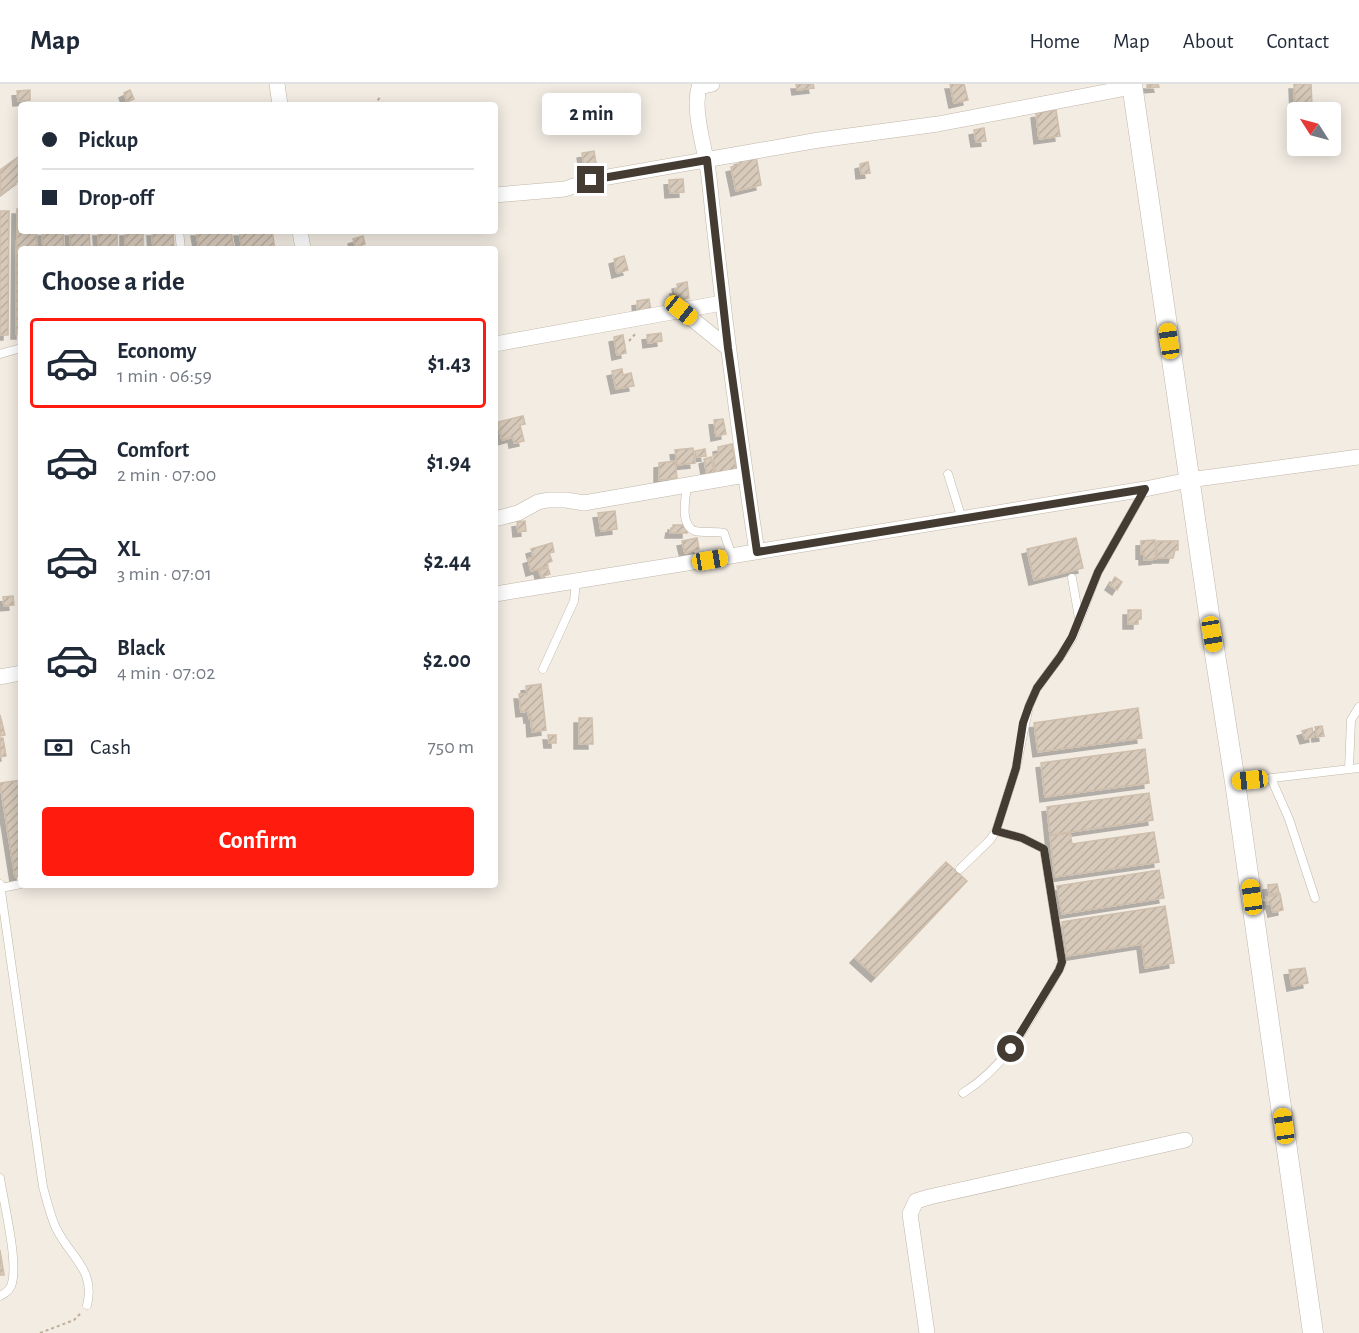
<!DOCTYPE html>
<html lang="en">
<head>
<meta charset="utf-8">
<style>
	body { margin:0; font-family:"Alegreya Sans",sans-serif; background:#f2f2f3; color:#1f2937; height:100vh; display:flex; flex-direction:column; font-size:22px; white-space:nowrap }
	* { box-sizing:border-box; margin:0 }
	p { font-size:20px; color:#747a83 }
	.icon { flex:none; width:33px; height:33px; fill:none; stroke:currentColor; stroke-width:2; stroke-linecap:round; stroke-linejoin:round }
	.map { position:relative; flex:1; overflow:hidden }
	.side { position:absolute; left:18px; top:162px; width:480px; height:642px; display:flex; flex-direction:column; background:#fff; border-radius:6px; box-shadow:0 3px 15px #0003 }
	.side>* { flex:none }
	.guide { position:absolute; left:18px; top:18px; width:480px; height:132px; border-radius:6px; box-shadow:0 3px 15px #0003; display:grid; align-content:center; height:132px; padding:0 24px; background:#fff }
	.needle { width:39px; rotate:306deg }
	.tools { position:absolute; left:1287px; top:18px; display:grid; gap:12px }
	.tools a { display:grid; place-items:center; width:54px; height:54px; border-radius:6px; background:#fff; box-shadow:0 3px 15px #0003; font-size:30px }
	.end { position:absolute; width:27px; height:27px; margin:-14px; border:8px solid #443c33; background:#fff; box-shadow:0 0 0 3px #fff }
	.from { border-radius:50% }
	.bubble { position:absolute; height:42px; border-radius:6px; background:#fff; box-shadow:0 3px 15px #0003; font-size:20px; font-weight:700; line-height:42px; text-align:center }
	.car { position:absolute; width:18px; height:36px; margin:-18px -9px; border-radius:8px; box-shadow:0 0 4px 2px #0007; background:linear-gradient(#f5c518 24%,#345 0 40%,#f5c518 0 76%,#345 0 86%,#f5c518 0) }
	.guide b { display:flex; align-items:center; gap:21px; height:57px; font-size:22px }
	.guide b+b { border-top:2px solid #e0e1e3 }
	.guide i { width:15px; height:15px; background:#1f2937 }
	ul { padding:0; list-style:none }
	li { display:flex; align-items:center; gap:18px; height:90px; margin:0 12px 9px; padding:0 12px; border:3px solid transparent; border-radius:6px }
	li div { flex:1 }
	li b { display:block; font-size:22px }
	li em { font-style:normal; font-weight:700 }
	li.current { border-color:#ff1b0e }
	li>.icon { width:54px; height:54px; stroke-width:1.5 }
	h2 { padding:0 24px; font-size:27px; line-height:72px }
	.pay { display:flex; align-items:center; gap:15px; height:66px; padding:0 24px; font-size:22px }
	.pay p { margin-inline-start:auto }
	.primary-button { display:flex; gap:12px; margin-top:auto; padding:12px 24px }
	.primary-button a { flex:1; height:69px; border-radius:6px; background:#ff1b0e; color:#fff; font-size:24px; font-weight:700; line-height:69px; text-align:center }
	header { display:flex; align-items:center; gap:36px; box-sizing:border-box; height:84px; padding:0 30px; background:#fff; border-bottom:2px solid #e0e1e3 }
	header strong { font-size:28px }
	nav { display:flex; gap:33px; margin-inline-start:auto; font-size:21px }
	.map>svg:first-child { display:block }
</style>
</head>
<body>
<header>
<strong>Map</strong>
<nav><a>Home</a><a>Map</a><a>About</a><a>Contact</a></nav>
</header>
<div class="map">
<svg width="1359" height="1249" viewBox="0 0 1359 1249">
	<defs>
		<pattern id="building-hatch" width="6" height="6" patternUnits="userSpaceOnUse" patternTransform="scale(1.5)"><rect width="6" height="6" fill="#d7cabb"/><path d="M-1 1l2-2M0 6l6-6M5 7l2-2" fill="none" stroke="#baaea1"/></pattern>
		<filter id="shadow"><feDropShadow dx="-5" dy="5" stdDeviation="0" flood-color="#0004"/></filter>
	</defs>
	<rect width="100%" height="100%" fill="#f2ece3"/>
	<path fill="url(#building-hatch)" stroke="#cfbeab" stroke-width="1.5" filter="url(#shadow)" d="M796,0H813L814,4L797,6Z
		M950,0H964L968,16L954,19Z
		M1147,0H1158L1159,3L1147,4Z
		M1294,0H1311L1312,22L1295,23Z
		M30,6V16L18,17L17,7Z
		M130,6L134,15L127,18L124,9Z
		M1056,26L1060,52L1039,55L1036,29Z
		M984,44L986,57L976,58L974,46Z
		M594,67L596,79L584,81L582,69Z
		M21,71V95L1,110L0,86Z
		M756,72L761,101L736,107L731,83L740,81L739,76Z
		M868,78L870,89L861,90L860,80Z
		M683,95L684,108L670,109L669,96Z
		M17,125H21V147H37V165H21V250H16Z
		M0,127H9L8,251H0Z
		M42,147H63L64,165H43Z
		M70,147H89L90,165H71Z
		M98,147H117V165H99Z
		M125,147H143V165H125Z
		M152,147H173L174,165H153Z
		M196,147H231L234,165H199Z
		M239,147H272L275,165H242Z
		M363,152L365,160L356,163L353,155Z
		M624,172L628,186L617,189L614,175Z
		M687,198L689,214L677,216L675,205H678L677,200Z
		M649,215L651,227L638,229L637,217Z
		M661,249L662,257L648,259L647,251Z
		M623,251L626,269L617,271L614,253Z
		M622,285L623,291L631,289L634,302L616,305L612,287Z
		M523,332L525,340L520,341L524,357L514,359L513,353L502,356L498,338Z
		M723,335L726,350L716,352L714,336Z
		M732,360L737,388L716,392L713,371L719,370L718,363Z
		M693,364L695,379L677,381L675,366Z
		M705,365L706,372L696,373L695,367Z
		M711,373L714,389L707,391L704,375Z
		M675,377L677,394L659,396V379Z
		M615,427L617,445L601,447L598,429Z
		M525,437L526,447L518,448L517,438Z
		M673,441H684V443H687V449H670L671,444H673Z
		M697,454L699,465L685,469L682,457Z
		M1076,454L1083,484L1034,496L1027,465Z
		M1155,456L1156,475L1144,476V469L1141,470V457Z
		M1157,457H1178V466H1175L1173,474H1157Z
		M552,459L554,468L549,469L552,477L547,479L548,482L531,487L528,475L533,473L531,465Z
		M548,484L550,490L541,493L539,486Z
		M1115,493L1122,498L1117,506L1110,501Z
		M13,512L14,521L4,522L3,513Z
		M1128,526H1141V535H1138V540H1128Z
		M541,600L546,646L532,648L531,633L529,634L528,627L521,628L519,610H527L526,602Z
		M1138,624L1142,654L1038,668L1034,639Z
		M0,631L5,651L0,652Z
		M579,634H592L593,660H579Z
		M1322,642L1324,652L1317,653L1315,643Z
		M1312,644L1314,653L1305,655L1302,647Z
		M548,651H556V659H549Z
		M0,654H3L6,672L0,673Z
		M1145,665L1149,699L1045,713L1041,679Z
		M21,696V792L15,793L0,699Z
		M1149,709L1153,736L1050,751L1047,723Z
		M1154,748L1159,778L1055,793L1050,752L1070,749L1072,760Z
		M946,778L967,797L876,893L855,874Z
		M1159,786L1164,814L1062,830L1057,802Z
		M1277,800L1279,809L1269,810L1268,801Z
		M1280,810L1283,826L1273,828L1271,820H1267L1266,813Z
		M1165,822L1174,879L1145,884L1142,860L1067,872L1062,838Z
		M1305,884L1308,899L1292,902L1289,886Z
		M0,1166L4,1191H0Z"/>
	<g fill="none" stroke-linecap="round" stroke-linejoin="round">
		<defs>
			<path id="service" d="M179,147L181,165
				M0,270L21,264
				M948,390L962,435
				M687,401C686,413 679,441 695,447C704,449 715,447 724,449L732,472
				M1072,494L1079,534
				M543,585L574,517L576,498
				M1349,685L1351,636L1359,623
				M1271,694L1289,735L1315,814
				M1237,698L1359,684
				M960,785L990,756L996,747L1016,684L1029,622L1037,604L1060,573L1073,553L1098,488L1145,405
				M0,800L43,1103C47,1117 50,1131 56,1144C70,1173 96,1186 87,1221
				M1,804L21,800
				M963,1009C1011,979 1031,932 1059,886L1062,878L1044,765L1022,754L996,747
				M0,1094C4,1120 18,1176 12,1199C11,1205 6,1209 0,1212"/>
			<path id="minor" d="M277,0L280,21
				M712,0L699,3C692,28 706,67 709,93C722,219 738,344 757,468
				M495,111L565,105L591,96L819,56L938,40L1132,3
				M300,147L303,165
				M681,226L728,264
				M495,260L722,219
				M495,435L518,429L538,418L548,416H566L584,419L745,391
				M495,510L1145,405L1189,396L1359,373
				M0,593L21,589
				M927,1249L910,1130L916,1117L929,1113L1185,1056"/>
			<path id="tertiary" d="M1132,0L1212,551L1235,698L1313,1249"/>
		</defs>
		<use href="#service" stroke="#c1b6a8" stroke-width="9"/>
		<use href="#minor" stroke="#c1b6a8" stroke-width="16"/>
		<use href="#tertiary" stroke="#c1b6a8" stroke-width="21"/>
		<path stroke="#c0ad96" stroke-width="2" stroke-dasharray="3 3" stroke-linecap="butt" d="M374,21L381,12
			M629,257L637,248
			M40,1249L74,1236L82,1228"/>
		<use href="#service" stroke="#fff" stroke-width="8"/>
		<use href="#minor" stroke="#fff" stroke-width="15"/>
		<use href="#tertiary" stroke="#fff" stroke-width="20"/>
	</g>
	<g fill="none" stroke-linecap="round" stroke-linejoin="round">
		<path stroke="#443c33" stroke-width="8" d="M591,96L707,76L728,264L757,468L1145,405L1098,488L1072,553L1060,573L1037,604L1029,622L1023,639L1016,684L996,747L1022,754L1044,765L1062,878L1059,886L1011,965"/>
	</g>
</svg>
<div class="tools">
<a><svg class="needle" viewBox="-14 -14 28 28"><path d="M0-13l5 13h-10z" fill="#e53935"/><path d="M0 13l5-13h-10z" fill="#747a83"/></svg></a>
</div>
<i class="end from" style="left:1011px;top:965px"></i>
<i class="end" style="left:591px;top:96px"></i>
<div class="bubble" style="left:542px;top:9px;width:99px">2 min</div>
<i class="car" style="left:681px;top:226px;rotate:129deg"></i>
<i class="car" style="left:1169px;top:257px;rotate:352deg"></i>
<i class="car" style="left:710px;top:476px;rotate:81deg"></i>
<i class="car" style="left:1212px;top:550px;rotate:171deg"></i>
<i class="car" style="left:1250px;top:696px;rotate:264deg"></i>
<i class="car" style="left:1252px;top:813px;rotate:352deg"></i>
<i class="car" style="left:1284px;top:1042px;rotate:352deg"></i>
<div class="guide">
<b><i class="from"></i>Pickup</b>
<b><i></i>Drop-off</b>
</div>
<section class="side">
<h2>Choose a ride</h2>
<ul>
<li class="current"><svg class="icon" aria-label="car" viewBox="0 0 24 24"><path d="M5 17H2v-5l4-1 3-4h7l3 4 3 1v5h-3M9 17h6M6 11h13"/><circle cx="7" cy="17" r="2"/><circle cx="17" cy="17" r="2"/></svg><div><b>Economy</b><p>1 min · 06:59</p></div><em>$1.43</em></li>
<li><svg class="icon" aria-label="car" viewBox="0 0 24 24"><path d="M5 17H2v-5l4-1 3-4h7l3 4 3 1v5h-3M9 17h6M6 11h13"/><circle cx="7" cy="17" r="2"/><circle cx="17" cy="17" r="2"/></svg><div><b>Comfort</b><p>2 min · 07:00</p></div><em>$1.94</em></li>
<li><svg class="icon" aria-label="car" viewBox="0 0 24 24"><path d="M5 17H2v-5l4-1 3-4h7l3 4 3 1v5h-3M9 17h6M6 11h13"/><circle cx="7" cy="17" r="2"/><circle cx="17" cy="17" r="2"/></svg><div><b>XL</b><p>3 min · 07:01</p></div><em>$2.44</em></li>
<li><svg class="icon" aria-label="car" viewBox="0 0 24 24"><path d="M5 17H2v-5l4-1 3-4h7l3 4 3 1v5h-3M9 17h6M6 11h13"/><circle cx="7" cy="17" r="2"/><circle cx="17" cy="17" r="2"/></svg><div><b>Black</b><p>4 min · 07:02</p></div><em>$2.00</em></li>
</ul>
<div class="pay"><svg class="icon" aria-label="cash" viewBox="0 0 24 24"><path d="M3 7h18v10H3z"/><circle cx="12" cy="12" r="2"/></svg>Cash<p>750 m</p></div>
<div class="primary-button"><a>Confirm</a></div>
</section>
</div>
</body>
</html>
